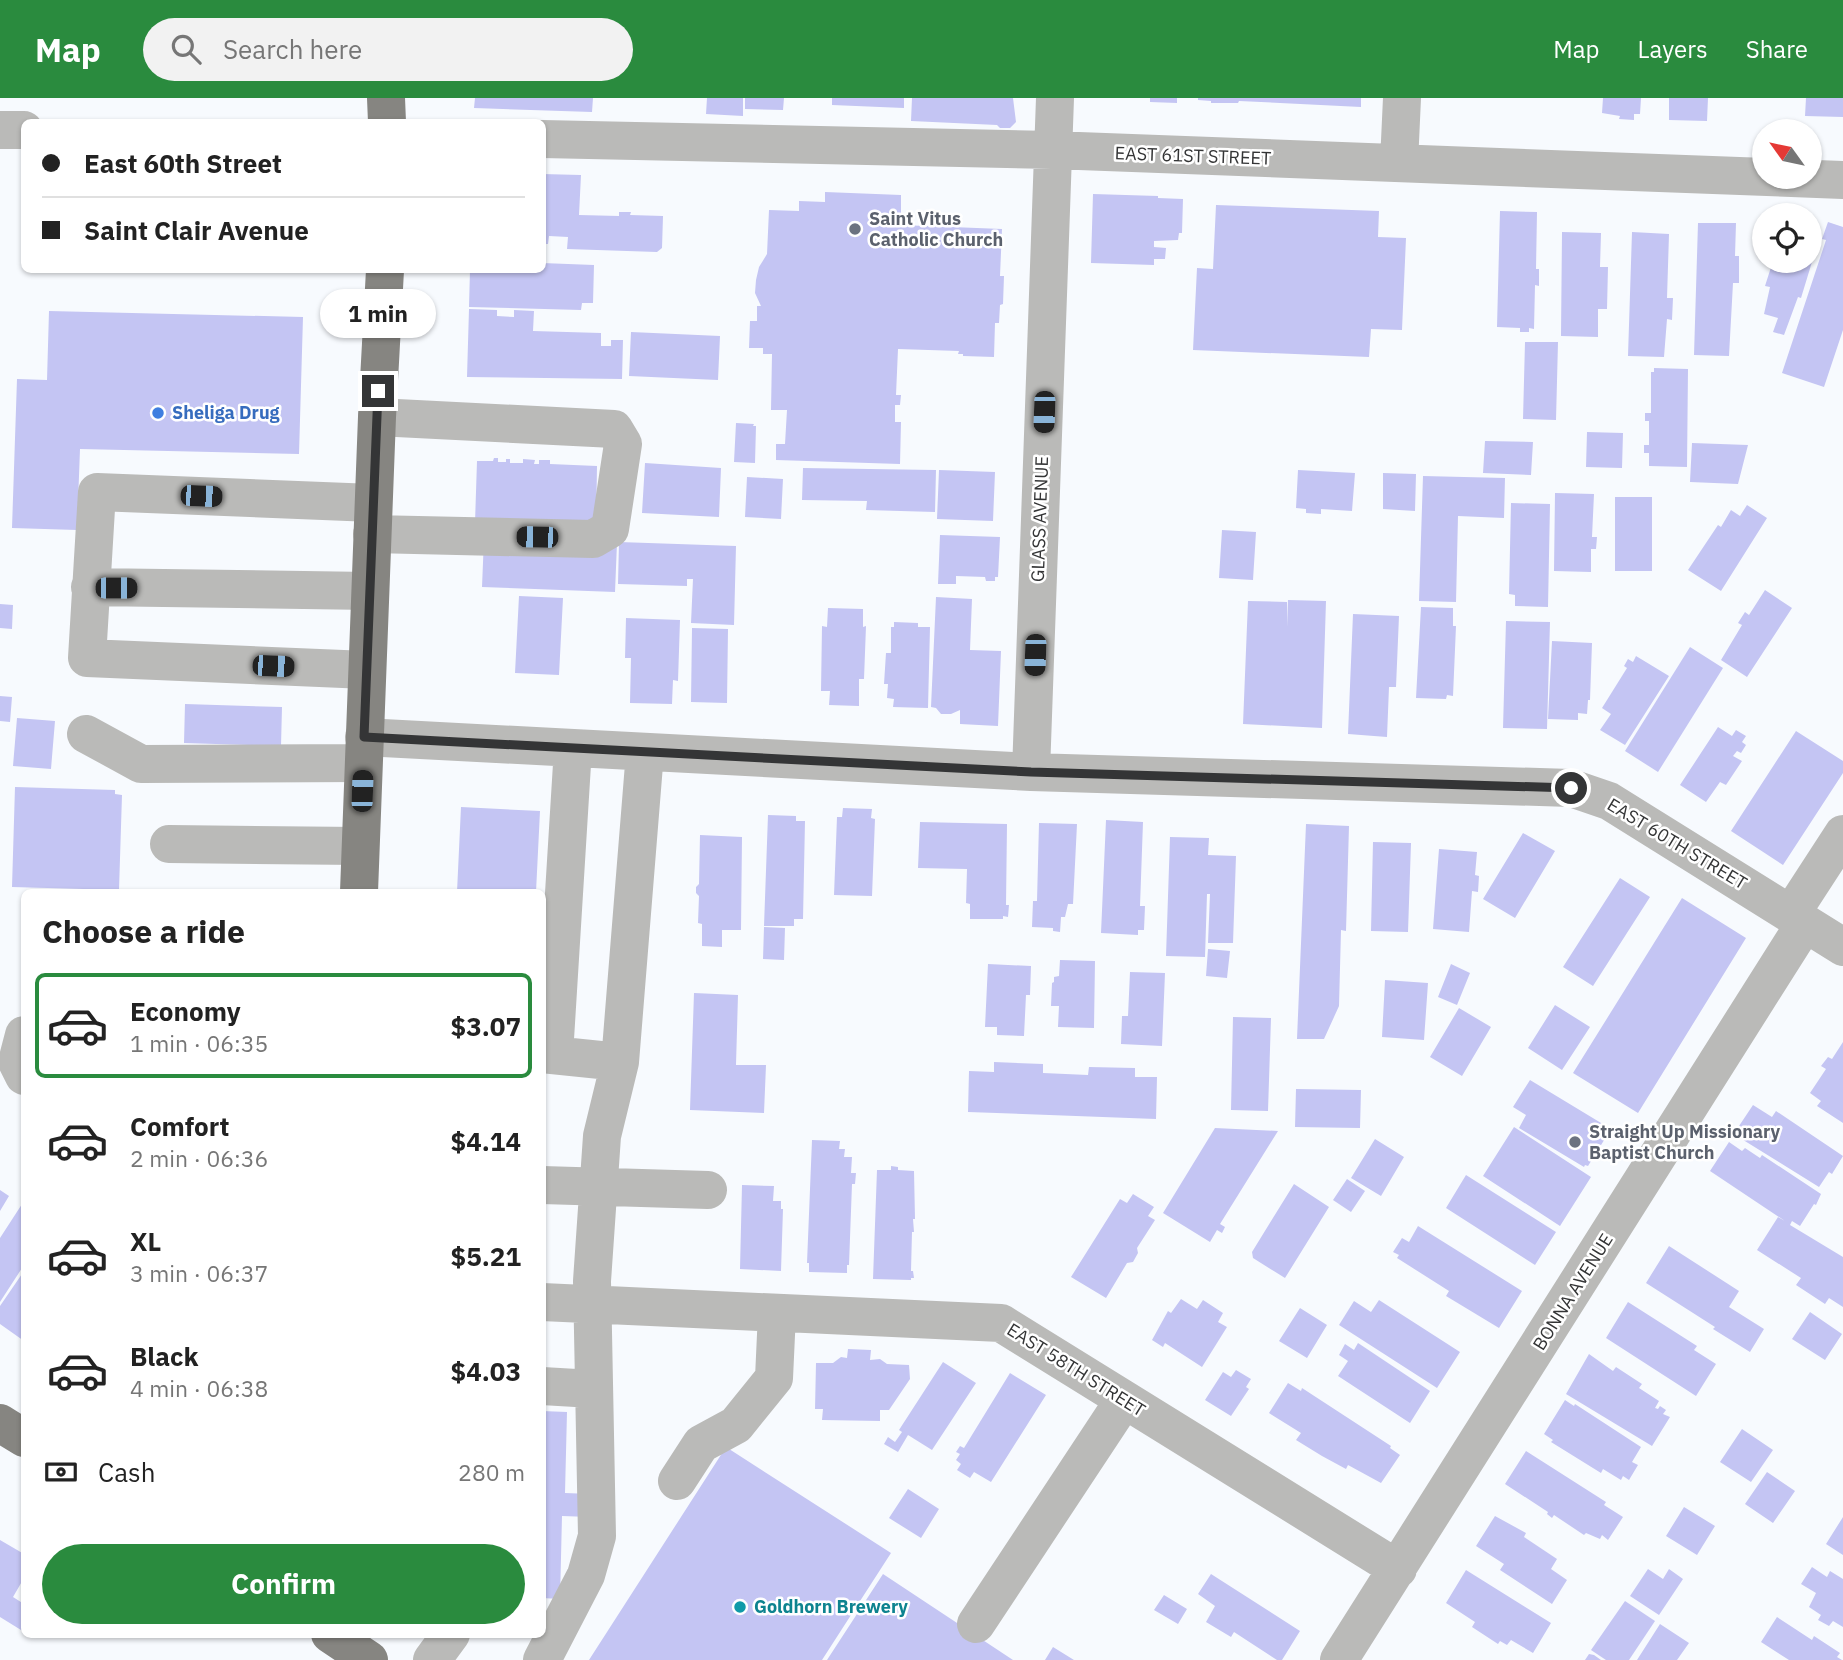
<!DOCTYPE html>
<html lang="en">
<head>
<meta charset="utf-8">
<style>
	body { margin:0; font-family:"IBM Plex Sans",sans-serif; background:#f2f2f2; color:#222; height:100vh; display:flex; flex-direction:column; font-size:26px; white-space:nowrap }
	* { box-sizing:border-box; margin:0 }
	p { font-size:23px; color:#767676 }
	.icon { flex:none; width:38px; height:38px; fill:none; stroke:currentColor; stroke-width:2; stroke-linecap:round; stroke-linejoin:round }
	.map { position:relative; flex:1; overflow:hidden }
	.drawer { position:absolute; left:21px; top:791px; width:525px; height:749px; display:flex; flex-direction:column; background:#fff; border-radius:10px; box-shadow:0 2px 5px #0004 }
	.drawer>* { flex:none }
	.top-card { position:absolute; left:21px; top:21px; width:525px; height:154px; border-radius:10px; box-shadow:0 2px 5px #0004; display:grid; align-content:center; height:154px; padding:0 21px; background:#fff }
	.needle { width:46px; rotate:303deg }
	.buttons { position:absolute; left:1752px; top:21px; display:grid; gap:14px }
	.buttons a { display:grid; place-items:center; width:70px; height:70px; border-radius:50%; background:#fff; box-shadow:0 2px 5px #0004; font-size:35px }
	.end { position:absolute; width:32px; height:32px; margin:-16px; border:9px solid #343536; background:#fff; box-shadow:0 0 0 4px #fff }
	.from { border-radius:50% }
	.bubble { position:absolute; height:49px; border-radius:24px; background:#fff; box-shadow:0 2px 5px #0004; font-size:23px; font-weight:700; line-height:49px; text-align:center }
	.car { position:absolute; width:21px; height:42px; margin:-21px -10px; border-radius:9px; box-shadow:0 0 5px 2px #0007; background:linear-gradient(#222 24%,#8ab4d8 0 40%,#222 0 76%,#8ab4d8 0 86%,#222 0) }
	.top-card b { display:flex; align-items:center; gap:24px; height:66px; font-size:26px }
	.top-card b+b { border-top:2px solid #e0e0e0 }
	.top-card i { width:18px; height:18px; background:#222 }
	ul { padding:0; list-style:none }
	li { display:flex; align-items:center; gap:21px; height:105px; margin:0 14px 10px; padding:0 7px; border:4px solid transparent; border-radius:10px }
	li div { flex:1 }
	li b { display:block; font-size:26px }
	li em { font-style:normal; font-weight:700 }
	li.active { border-color:#2a8b3e }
	li>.icon { width:63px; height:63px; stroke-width:1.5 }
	h2 { padding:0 21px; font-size:32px; line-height:84px }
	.pay { display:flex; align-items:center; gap:18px; height:77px; padding:0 21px; font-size:26px }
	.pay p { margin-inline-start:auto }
	.cta { display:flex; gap:14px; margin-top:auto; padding:14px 21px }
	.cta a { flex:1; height:80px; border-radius:42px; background:#2a8b3e; color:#fff; font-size:28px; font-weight:700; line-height:80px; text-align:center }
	header { display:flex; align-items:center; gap:42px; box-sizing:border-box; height:98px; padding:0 35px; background:#2a8b3e; color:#fff }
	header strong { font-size:33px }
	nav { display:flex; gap:38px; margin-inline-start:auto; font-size:24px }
	.search { width:490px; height:63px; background:#f2f2f2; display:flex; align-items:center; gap:18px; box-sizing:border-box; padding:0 24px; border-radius:38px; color:#767676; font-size:26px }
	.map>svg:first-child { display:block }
</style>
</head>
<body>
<header>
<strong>Map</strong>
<div class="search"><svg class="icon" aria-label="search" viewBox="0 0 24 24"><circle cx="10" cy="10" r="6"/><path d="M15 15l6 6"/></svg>Search here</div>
<nav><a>Map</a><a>Layers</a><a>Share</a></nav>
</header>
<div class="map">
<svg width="1843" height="1562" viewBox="0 0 1843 1562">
	<rect width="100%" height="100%" fill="#f7fafe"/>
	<path fill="#c4c5f3" d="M475,0H593L592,14L474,10Z
		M707,0H743V18L706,16Z
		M745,0H784L783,12L745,11Z
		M832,0H904V10L832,7Z
		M912,0H1013L1016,24L1010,30H1000L997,27L911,23Z
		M1150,0H1177V5L1150,4Z
		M1198,0H1361V9L1239,3L1238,5H1211V3L1198,2Z
		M1603,0H1641L1640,16H1634V22L1619,21L1620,18L1602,15Z
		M1669,0H1708L1707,23L1669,22Z
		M1806,0H1843V19L1805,18Z
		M542,76L581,77L579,117L619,118V114H631L630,117L663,118L662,150L657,154L567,151L568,139L549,138L548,146H542Z
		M825,94L901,97V127L1002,131L1000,178H1004L1003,206L1000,207L999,225H995L994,259L963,258V256H958L959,253L898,251L896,297H901L900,307H895V324H901L900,366L776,362V346H785L787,312H771L772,256H763V250H749L750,223H757V208H761L755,195L756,182L759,169L767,156L769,112L799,113V103L825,104Z
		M1093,96L1158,98V100L1183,101L1182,135H1179L1178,142L1154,143V149L1166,150L1165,161H1154V167L1091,165Z
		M1216,107L1379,113L1378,139L1406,140L1402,232L1371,231L1369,259L1193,252L1197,170L1213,171Z
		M1500,113L1537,114L1536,171H1539V188L1535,187L1534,231L1529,230V234H1520V230L1497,229Z
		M1828,124L1843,129V232L1824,289L1782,275L1826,142L1822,141Z
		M1698,125H1736L1735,158H1739V185H1733L1729,258L1694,257Z
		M1562,134L1601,135L1600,169H1608L1607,211H1598V239L1561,238Z
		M1632,134L1669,136L1667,200H1673L1672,222L1667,221L1664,259L1628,258Z
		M1810,138L1819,141L1801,200L1798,199L1784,237L1773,234L1778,220L1764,216L1770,189L1765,188L1773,163H1810Z
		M542,165L594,167L593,205H582L581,212L469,209L470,172H542Z
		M469,211L497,212V218L514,219V212L534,213L533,233L601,235V248H611V242H623L622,281L467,279Z
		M49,213L303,219L299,356L80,351L77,432L12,430L17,281L47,282Z
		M631,234L720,238L718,282L629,278Z
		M1525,244H1558L1556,322L1523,321Z
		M1654,270L1688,271L1687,369L1649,368V355H1644V347H1649V323H1645V315H1651V274H1654Z
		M736,325L754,326L753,328H756L755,365L734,364Z
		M1587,334L1623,335L1622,370L1586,369Z
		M1485,343L1533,344L1531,377L1483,375Z
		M1692,345L1748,347L1738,386L1690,384Z
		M494,360H498V364H506V361H510V365H523V361L535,362L534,366H539V362H550V366L597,368L596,430L475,425L477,363H493Z
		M645,365L721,370L719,419L642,415Z
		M803,370L936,372L935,414L866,412L867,403L802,402Z
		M939,372L995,374L993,423L937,421Z
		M1298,372L1355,375L1352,413L1321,411V416L1306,415V411L1296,410Z
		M1383,375L1416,376L1415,413L1383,411Z
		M1423,378L1505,380L1504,420L1458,418L1456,504L1419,503Z
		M747,379L783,381L781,421L745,419Z
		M1555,395L1594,396L1592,439H1597L1596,451H1591V474L1554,473Z
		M1615,399H1652V473H1615Z
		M1511,405L1550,406L1548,509L1515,508V497L1509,496Z
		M1747,407L1767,420L1721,493L1688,472L1718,427L1721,429L1731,412L1740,418Z
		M1222,432L1256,434L1253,482L1219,480Z
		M940,437L1000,439L998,479H995V483H986L985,479L956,478V486H938Z
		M484,440L617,445L615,494L482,489Z
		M619,444L736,448L734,527L691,525L693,481H687V488L618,486Z
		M1765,492L1792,510L1747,579L1721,562L1742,527L1738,525L1745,514L1749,517Z
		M519,498L563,500L559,577L515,575Z
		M936,499L972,501L970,552L1001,553L998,628L960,626V612L951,616H941L936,610L931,609Z
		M1288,502L1326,503L1322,630L1243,626L1248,503L1287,504V529Z
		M0,506L13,507L12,531L0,530Z
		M1421,509L1453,510V528H1456L1453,598L1447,597L1446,601L1416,600Z
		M828,510L863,511V529L866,528L864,581H859V608L829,607L830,593H821L822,528L827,529Z
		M1353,516L1399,518L1396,589H1389L1387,639L1348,636Z
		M626,520L680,522L678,583L673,582L672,606L630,605L631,560H625Z
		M1506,523L1550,524L1547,631L1503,630Z
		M894,524L918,525V529H930L928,610L893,609L894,601L887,600L888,586H884L886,555H891V529H894Z
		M692,530L728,531L727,605L691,604Z
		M1552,543L1592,545L1590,602H1588L1587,616L1578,615V622L1548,621Z
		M1690,549L1723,570L1658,674L1625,653Z
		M1636,558L1669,578L1625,647L1600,632L1611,616L1602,610L1627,570L1624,568L1628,561L1633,564Z
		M0,598L12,599L10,624L0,623Z
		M185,606L282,609L281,648L184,645Z
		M17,620L55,623L51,671L13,668Z
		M1718,629L1732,638L1736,632L1746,638L1742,644L1746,647L1741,655L1737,653L1733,658L1742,663L1726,687L1720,684L1706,704L1680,687Z
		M1796,633L1843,663V675L1783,767L1731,733Z
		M15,689L115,692V696L122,697L119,792L12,789Z
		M461,709L540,713L536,794H457Z
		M843,710L872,711L871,720L875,721L872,798L834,797L837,719H842Z
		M768,717L796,718V723H805L803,821H794V828H764Z
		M1106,722L1143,724L1140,808H1145L1144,832H1138V837L1101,835Z
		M920,724L1007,726L1006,807H1009L1008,819L1003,818V821H970V806L966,805L967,771L918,770Z
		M1039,725L1077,726L1073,806H1068L1065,819H1061L1060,834L1053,833V830L1032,829L1033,803H1037Z
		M1306,726L1349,728L1346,833L1341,832L1339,908L1324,941H1297Z
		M1523,735L1555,753L1515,820L1483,801Z
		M700,737L742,739L741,832H722V849L702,848V826L698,825L699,798L696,795V789L699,786Z
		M1170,739L1209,740L1208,757L1236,758L1233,845H1208L1210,796H1207L1205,859L1166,858Z
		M1373,744L1411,745L1408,834L1371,833Z
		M1439,751L1477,754L1475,777L1479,778L1478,794L1472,793L1469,834L1433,831Z
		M1620,780L1650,799L1593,888L1563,869Z
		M1682,800L1746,840L1638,1015L1573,975Z
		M764,829L785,830L784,862L763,861Z
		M1208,851L1230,853L1227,880L1206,878Z
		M1060,862L1095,863L1094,930L1058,929L1059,908H1051L1052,885L1054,884V879L1059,878Z
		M988,866L1031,868L1030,897H1026L1024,938L997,937V929H985Z
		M1451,866L1470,875L1457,907L1438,899Z
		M1130,874L1165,875L1162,948L1121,946L1122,918H1128Z
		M1385,882L1428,885L1424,942L1382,939Z
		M694,895L738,897L736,967H766L764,1015L690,1012Z
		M1555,907L1590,929L1562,972L1528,950Z
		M1459,910L1491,929L1462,978L1430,959Z
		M1233,919L1271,920L1268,1013L1231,1012Z
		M1843,944V1025L1817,1008L1821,1003L1810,995L1826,971L1821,968L1828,959L1832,961Z
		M994,964L1043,966V975L1088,977L1089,969L1135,970V979H1157L1156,1021L968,1014L969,973L994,974Z
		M1530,982L1611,1031L1588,1068L1585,1067L1584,1069L1519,1030L1526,1017L1513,1009Z
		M1296,991L1361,992L1360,1030L1295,1029Z
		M1753,1007L1772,1019L1776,1013L1843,1058L1832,1076L1829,1074L1819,1089L1740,1040L1741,1038L1735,1034Z
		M1514,1029L1591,1079L1560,1128L1483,1078Z
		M1215,1030L1278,1033L1220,1126L1225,1129L1222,1135L1217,1132L1210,1144L1163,1115Z
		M1375,1041L1404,1059L1381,1098L1351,1080Z
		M812,1042L840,1043L839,1051H845L844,1059H852L851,1075H856L855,1086H852L849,1167H847V1175L809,1174V1165H807Z
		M1729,1044L1742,1053L1745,1050L1760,1060L1762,1057L1821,1096L1816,1107L1814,1106L1800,1128L1792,1123L1790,1127L1843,1159V1209L1829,1200L1825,1206L1796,1187L1801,1180L1757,1152L1778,1119L1785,1123L1710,1073Z
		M891,1068L898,1069V1072L914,1073L915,1121H913L914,1134H912L911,1173H913L914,1180H911V1182L873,1181L877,1072H891Z
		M1466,1077L1556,1134L1535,1167L1446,1110Z
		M1347,1081L1365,1093L1351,1114L1333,1102Z
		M1294,1086L1329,1109L1285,1180L1253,1160L1252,1154Z
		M742,1087L774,1088L773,1103H781V1111H783L781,1173L740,1171Z
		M0,1092L9,1098L0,1113Z
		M1133,1096L1154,1109L1148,1118L1155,1122L1137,1150L1138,1155L1133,1164L1127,1165L1106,1200L1071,1179L1120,1101L1127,1105Z
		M24,1103V1167L0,1204V1140Z
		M1418,1128L1522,1193L1499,1230L1446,1198L1449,1193L1397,1160L1399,1157L1393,1154L1402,1140L1409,1144Z
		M1669,1148L1739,1193L1729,1209L1764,1231L1750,1254L1713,1231L1715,1229L1646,1185Z
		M24,1173V1243L0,1226V1208Z
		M1181,1201L1197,1211L1203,1202L1223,1215L1218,1224L1227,1229L1202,1269L1165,1245L1163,1249L1152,1242L1168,1213L1171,1215Z
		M1379,1202L1460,1254L1437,1290L1339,1227L1354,1203L1371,1214Z
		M1628,1204L1697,1248L1694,1252L1716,1266L1696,1298L1606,1240Z
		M1300,1210L1327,1227L1307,1260L1279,1243Z
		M1810,1214L1842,1236L1825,1262L1792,1241Z
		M1358,1245L1430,1293L1410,1325L1338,1278L1348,1263L1339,1257L1345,1246L1354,1252Z
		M848,1251L871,1252L870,1262L880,1261L887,1266L909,1267L910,1281L889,1312H880V1323L822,1322L823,1311H815L816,1265H833L841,1259L847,1260Z
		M1589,1256L1613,1273L1616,1269L1642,1286L1639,1290L1659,1303L1655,1310L1658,1311L1660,1308L1666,1312L1663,1316L1670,1319L1652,1348L1566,1296Z
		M943,1264L976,1285L932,1352L908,1337L898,1354L884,1346L888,1339L895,1344L902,1334L899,1332Z
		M1236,1272L1251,1281L1246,1289L1249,1291L1231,1318L1205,1302L1223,1274L1231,1279Z
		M1010,1275L1046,1297L991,1384L974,1374L970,1380L957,1372L961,1366L956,1362L960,1356L956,1354L960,1348L964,1350Z
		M1288,1285L1301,1293L1302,1290L1391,1348L1390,1350L1400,1357L1381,1385L1348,1367L1346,1371L1322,1358L1296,1342L1301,1335L1269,1315Z
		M1565,1302L1574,1308L1575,1306L1641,1349L1632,1364L1638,1367L1629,1382L1623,1378L1621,1382L1603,1371L1601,1375L1551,1344L1553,1342L1544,1336Z
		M542,1313L567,1314L565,1395L591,1396L590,1419L562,1418L560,1501L542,1500Z
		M1742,1331L1773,1352L1751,1384L1720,1364Z
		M726,1349L891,1455L822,1562H589Z
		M1526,1353L1606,1404L1604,1407L1623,1419L1608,1442L1602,1437L1600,1441L1586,1435L1584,1437L1554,1417L1552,1420L1547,1416L1548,1414L1505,1386Z
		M1767,1374L1795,1393L1773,1425L1745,1406Z
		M908,1391L939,1411L921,1440L889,1420Z
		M1684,1409L1715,1428L1697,1457L1666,1438Z
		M1495,1418L1526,1435L1524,1439L1557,1461L1551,1471L1567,1482L1552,1506L1500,1472L1504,1466L1476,1448Z
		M1843,1419V1457L1826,1446Z
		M0,1442L24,1456V1480L13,1499L24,1506V1526L21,1532L0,1519Z
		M1812,1469L1827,1479L1830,1473L1843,1481V1529L1833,1523L1829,1528L1818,1522L1821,1517L1809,1509L1816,1495L1801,1486Z
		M1648,1471L1663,1481L1669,1471L1683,1481L1659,1517L1630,1498Z
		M1466,1472L1551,1525L1533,1555L1511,1542L1507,1547L1500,1543L1498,1546L1472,1529L1475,1524L1446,1505Z
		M883,1476L1013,1562H827Z
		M1211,1476L1300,1533L1282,1562H1277L1234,1534L1231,1539L1206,1524L1215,1508L1198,1496Z
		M1164,1497L1187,1511L1178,1526L1154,1512Z
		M1625,1503L1655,1523L1629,1562H1606L1591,1552Z
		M1777,1519L1812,1542L1814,1538L1840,1555L1837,1559L1842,1562H1789L1761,1544Z
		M1660,1526L1689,1545L1677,1562H1637Z
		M1053,1549L1074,1562H1045Z
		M1589,1556L1594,1557L1601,1562H1585Z"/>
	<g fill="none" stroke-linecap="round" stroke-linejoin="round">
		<path stroke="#babab8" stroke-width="38" d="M0,32H24
			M542,41L1052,52L1843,82
			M1399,65L1402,0
			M372,436L593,441L610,431L623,346L614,331L377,319
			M90,489L370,493
			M367,572L87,560L97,394L373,405
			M86,636L141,666L363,665
			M364,639L1031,674L1571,690L1609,703L1843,849
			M1031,674L1055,0
			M169,746L360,748
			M1791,816L1843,736
			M24,937L17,964L24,978
			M542,956L620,964
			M554,957L573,650
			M542,1087L708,1092
			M542,1204L1001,1225L1398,1471
			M542,1288L593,1291
			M677,1383L701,1346L736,1327L774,1280L777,1215
			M976,1526L1124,1302
			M432,1562L451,1536
			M542,1562L586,1477L597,1438L592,1183L602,1038L620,964L645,654
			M1339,1562L1805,825"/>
		<path stroke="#868581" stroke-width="38" d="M386,0L387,24
			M359,794L377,319L385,172
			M0,1325L24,1340
			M330,1536L369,1562"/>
	</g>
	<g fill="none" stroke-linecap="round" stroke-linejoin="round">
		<path stroke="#343536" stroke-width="9" d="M378,293L364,639L1031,674L1571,690"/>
	</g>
	<g fill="#6b7280" stroke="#fff" stroke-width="2.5">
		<circle cx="855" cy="131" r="7"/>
		<circle cx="1575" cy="1044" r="7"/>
	</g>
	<circle fill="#3f7fe0" stroke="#fff" stroke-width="2.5" cx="158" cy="315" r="7"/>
	<circle fill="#0f9aa8" stroke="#fff" stroke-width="2.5" cx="740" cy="1509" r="7"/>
	<g text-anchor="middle" stroke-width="5" stroke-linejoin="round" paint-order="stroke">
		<g font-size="18" fill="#343536" stroke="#fff">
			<text transform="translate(1193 58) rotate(2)" y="6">EAST 61ST STREET</text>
			<text transform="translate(1040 421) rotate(-88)" y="6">GLASS AVENUE</text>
			<text transform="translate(1677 746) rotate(31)" y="6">EAST 60TH STREET</text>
			<text transform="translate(1573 1194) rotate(-58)" y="6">BONNA AVENUE</text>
			<text transform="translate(1076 1272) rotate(32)" y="6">EAST 58TH STREET</text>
		</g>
		<g font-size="18" font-weight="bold" fill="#5b616d" stroke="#fff" text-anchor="start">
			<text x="869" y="127">Saint Vitus<tspan x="869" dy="21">Catholic Church</tspan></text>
			<text x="1589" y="1040">Straight Up Missionary<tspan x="1589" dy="21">Baptist Church</tspan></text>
		</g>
		<g font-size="18" font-weight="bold" fill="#366cbe" stroke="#fff" text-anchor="start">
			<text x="172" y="321">Sheliga Drug</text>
		</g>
		<g font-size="18" font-weight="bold" fill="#0d838f" stroke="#fff" text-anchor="start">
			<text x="754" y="1515">Goldhorn Brewery</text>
		</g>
	</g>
</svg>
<div class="buttons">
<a><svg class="needle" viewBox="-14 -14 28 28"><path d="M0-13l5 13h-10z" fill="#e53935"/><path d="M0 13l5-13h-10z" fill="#767676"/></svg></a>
<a><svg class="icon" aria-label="locate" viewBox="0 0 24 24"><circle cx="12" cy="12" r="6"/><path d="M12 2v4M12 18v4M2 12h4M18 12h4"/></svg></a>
</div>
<i class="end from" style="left:1571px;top:690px"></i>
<i class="end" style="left:378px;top:293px"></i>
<div class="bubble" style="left:320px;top:191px;width:116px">1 min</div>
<i class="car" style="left:1044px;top:314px;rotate:182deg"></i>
<i class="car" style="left:201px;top:398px;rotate:92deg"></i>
<i class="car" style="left:537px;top:439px;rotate:271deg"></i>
<i class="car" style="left:116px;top:490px;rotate:90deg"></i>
<i class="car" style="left:1035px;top:557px;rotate:182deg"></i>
<i class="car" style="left:273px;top:568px;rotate:92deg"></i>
<i class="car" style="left:362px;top:693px;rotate:2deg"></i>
<div class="top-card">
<b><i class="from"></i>East 60th Street</b>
<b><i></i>Saint Clair Avenue</b>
</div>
<section class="drawer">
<h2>Choose a ride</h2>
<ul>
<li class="active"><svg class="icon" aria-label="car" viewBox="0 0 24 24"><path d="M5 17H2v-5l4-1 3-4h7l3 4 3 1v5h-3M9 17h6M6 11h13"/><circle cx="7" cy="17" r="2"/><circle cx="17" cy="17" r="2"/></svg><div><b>Economy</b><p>1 min · 06:35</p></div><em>$3.07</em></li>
<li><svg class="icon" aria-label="car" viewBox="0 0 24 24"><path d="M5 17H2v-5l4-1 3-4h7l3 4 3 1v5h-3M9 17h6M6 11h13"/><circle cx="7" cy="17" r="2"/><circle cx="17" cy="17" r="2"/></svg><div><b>Comfort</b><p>2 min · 06:36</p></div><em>$4.14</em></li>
<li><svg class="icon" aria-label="car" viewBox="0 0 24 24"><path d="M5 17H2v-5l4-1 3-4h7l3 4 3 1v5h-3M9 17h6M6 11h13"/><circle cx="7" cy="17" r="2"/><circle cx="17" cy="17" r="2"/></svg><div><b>XL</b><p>3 min · 06:37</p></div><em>$5.21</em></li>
<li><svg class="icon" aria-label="car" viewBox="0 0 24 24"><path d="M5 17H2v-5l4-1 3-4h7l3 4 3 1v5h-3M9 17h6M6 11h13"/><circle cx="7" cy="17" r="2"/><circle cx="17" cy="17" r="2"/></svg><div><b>Black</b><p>4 min · 06:38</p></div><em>$4.03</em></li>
</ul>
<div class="pay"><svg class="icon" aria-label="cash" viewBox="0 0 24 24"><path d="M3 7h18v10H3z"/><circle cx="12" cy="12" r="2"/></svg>Cash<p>280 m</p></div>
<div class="cta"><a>Confirm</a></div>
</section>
</div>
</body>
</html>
